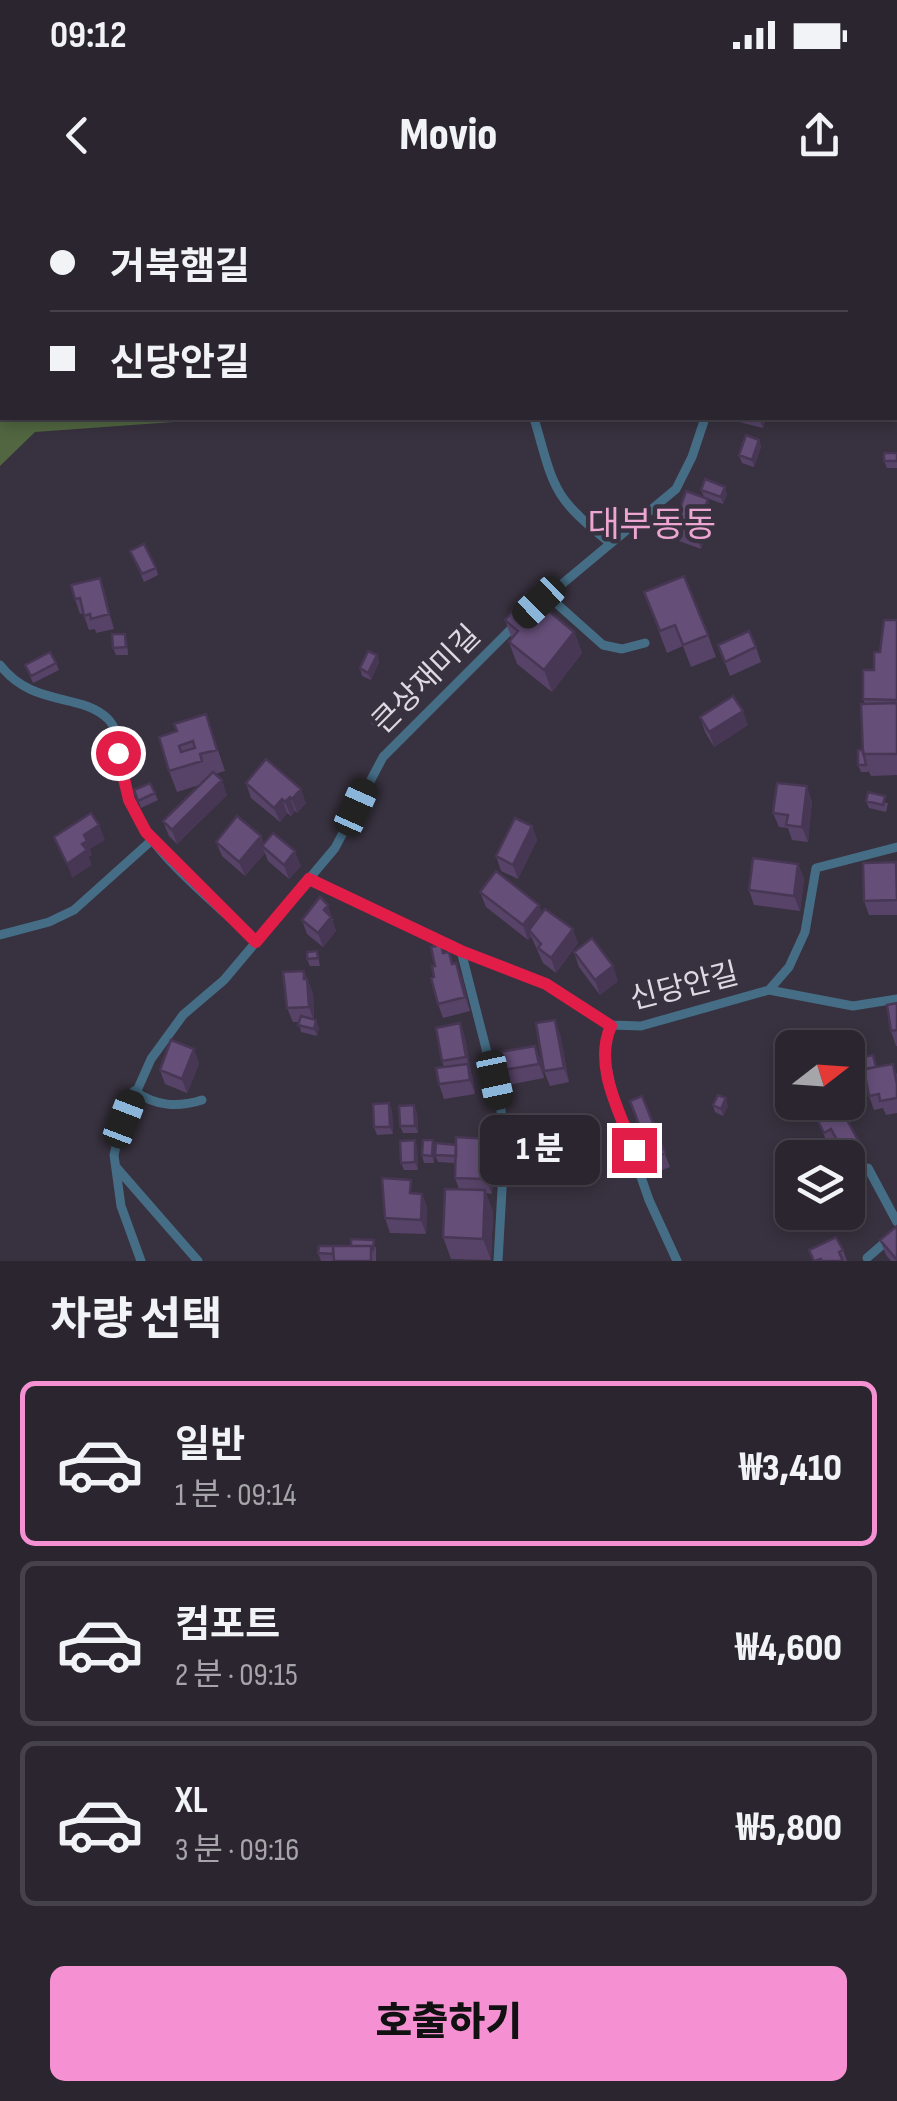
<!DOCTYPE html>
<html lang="ko">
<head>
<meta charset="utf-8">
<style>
	body { margin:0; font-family:"Sofia Sans Condensed","Noto Sans KR",sans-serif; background:#322d37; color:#f1f3f6; height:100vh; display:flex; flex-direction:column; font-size:38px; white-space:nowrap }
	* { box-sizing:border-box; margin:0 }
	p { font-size:32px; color:#a5a5aa }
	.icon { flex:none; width:55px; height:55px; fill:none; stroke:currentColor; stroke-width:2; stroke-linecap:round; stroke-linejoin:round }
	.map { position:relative; height:1061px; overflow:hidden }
	.sheet { display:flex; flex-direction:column; background:#2a252f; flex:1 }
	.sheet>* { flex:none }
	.guide { position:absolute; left:0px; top:0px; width:898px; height:220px; box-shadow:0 5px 15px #0003,0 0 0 2px #46424b; display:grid; align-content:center; height:220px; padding:0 50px; background:#2a252f }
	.needle { width:65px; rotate:73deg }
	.tools { position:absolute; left:775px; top:830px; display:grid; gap:20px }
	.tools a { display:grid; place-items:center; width:90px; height:90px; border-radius:15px; background:#2a252f; box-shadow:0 5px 15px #0003,0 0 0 2px #46424b; font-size:50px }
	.end { position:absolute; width:45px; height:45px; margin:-22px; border:12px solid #e11d48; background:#fff; box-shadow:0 0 0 5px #fff }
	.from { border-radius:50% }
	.bubble { position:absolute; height:70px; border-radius:15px; background:#2a252f; box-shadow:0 5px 15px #0003,0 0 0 2px #46424b; font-size:32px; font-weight:800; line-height:70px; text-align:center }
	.car { position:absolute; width:30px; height:60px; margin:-30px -15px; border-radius:12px; box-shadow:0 0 8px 2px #0007; background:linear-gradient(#222 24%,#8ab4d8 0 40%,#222 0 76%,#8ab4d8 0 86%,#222 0) }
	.guide b { display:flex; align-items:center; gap:35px; height:95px; font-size:38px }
	.guide b+b { border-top:2px solid #46424b }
	.guide i { width:25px; height:25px; background:#f1f3f6 }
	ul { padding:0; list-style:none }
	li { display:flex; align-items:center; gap:30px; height:165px; margin:0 20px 15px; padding:0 30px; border:5px solid #46424b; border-radius:15px }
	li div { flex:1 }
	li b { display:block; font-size:38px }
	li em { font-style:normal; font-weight:800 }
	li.on { border-color:#f591d2 }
	li>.icon { width:90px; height:90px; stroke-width:1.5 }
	h2 { padding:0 50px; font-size:45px; line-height:120px }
	.button { display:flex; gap:20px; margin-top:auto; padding:20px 50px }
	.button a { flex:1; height:115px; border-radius:15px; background:#f591d2; color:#111; font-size:40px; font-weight:800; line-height:115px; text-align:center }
	.status { display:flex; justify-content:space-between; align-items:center; height:70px; padding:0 50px; background:#2a252f; direction:ltr }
	.status svg { height:28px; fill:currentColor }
	header { display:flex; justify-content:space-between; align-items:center; height:130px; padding:0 50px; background:#2a252f; font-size:45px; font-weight:800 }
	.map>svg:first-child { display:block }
</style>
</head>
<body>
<div class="status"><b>09:12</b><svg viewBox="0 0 49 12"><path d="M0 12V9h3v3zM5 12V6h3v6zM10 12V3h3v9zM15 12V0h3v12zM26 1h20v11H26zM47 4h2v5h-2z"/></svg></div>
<header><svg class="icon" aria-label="back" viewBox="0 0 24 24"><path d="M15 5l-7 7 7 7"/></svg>Movio<svg class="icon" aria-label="share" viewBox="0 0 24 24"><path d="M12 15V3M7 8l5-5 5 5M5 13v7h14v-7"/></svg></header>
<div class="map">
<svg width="897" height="1061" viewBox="0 0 897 1061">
	<rect width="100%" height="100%" fill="#38313f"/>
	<path fill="#516641" d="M0,0H477L2,2V67Z
		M0,161L2,218H229L35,232L0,266Z"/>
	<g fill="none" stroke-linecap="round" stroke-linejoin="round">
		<path stroke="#456e86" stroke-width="9" d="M850,2L851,0
			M534,218C554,287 551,296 610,343
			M547,395L603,445L622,449L645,443
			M532,409L676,289L692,257L705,218
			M0,465C33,508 81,492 108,519C121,531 119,561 123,577C126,593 132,607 139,620C162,662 221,708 256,742
			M309,679L461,751L546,784L611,825L641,826L769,790L853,806L897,799
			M0,735L49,722L74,710L152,640
			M461,751L501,907L503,972L498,1061
			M769,790L789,767L805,732L816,668L897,647
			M611,825L604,852L613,896L649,1000L677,1061
			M134,891C156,906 177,908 202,900
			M116,967L198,1061
			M868,968L897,1022
			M867,1058L897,1032
			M141,1061L121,1006L114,955L120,929L151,859L183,815L224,780L335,648L383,557L517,423"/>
	</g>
	<path fill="#574367" d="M895,40H897V137H895Z
		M734,218H766L763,228L735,221Z
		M759,240L761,247L754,267L742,263L739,255Z
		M897,253V268H887L884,261Z
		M701,290L727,294L723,304L704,297Z
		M713,313L701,349L679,341L674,326Z
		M130,351L156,368L158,375L144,382Z
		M100,378L114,429L96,433L95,429L89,430L83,413L80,414L75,399Z
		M644,392L708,435L716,457L691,467L683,446L667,453Z
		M505,420L574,432L582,453L552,492L517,464L509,442L512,439Z
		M897,420V575L871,576L868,570V572H861L858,565L863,550L865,504L863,499L880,452Z
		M125,434L127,441L128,455H116L113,448Z
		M718,445L756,447L761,462L730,476Z
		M377,455L379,462L371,480L362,476L360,468Z
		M56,463L59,470L33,483L25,465Z
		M206,514L225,571L215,574L227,595L177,644L169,636L163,621L199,585L177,592L169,571L177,531Z
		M397,516L400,523L391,532L384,525L378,531L372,525L369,518Z
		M700,517L748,525L714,547L705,532Z
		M150,583L158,600L141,608L134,590Z
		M246,583L306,603L297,613L295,611L291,616L287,613L280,622L251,598Z
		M812,601L808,642L792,640L788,628L779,627L773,613Z
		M866,601L888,603L886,612L869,608Z
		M532,626L537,640L518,679L501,671L496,656Z
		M261,636L264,644L301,666L289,679L268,661L265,653L245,676L222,656L216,642Z
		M798,664L804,679L800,711L754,705L749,690Z
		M897,665V715H869L864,701Z
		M480,692L542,713L578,743L556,773L543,763L531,736L528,740L486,707Z
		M334,719L332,721L336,731L323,747L307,734L302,720Z
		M441,745L444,753L449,752L453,763L462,777L470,811L443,818L438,804L434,777L435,766Z
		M317,751L320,766H310L307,759Z
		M574,752L618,781L600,795L579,767Z
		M304,771L313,794L314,820L319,828L317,836L301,832L299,822H293L287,808Z
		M897,803V846H896L891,831Z
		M460,823L465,838L475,894L444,899L439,884L444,867L442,861Z
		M560,834L569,882L550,886L544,871Z
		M194,849L199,864L187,893L165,884L160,870Z
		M541,860L544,878L503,886L498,871Z
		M893,864L897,875V913L886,915L883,908L874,910L869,896L866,869Z
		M642,896L670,967L657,972L630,902Z
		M389,903L392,911L393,934L377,935L374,927Z
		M713,905L728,906L723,916L715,912Z
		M417,912L418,933H403L400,926Z
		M817,919L860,944L865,959L850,968L848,964V958H844L837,943L829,947Z
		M489,939L494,953L492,994L486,993L493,1012L491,1060L451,1059L443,1037L459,989L455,978V963L438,962L435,955V949L434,963H424L422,955L436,948Z
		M415,940L417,948L418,970H404L401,963Z
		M422,994L427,1008L426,1034L390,1033L385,1018Z
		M897,1026V1061H891L886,1055L880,1040Z
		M376,1047V1061H321L318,1053Z
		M809,1050H843L847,1061H813Z"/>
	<path fill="#473754" d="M759,218H766L763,228Z
		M759,240L761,247L754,267L752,260Z
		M725,287L727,294L723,304L721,297Z
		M708,299L713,313L701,349L696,334Z
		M100,378L105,392L114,429L109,414Z
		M574,432L582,453L552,492L544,470Z
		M377,455L379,462L371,480L368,473Z
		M743,511L748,525L714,547L709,532Z
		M397,516L400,523L391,532L389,524Z
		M382,518L384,525L378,531L375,524Z
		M222,580L227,595L177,644L172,630Z
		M807,586L812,601L808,642L802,627Z
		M301,589L306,603L297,613L292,599Z
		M290,597L295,611L291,616L285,602Z
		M282,599L287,613L280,622L274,608Z
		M99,625L105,640L90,649L92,655L89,657L92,665L72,678L67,664L84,635Z
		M532,626L537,640L518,679L513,665Z
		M261,636L266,649L262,646L265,653L245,676L239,662Z
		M295,651L301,666L289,679L284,665Z
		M798,664L804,679L800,711L794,696Z
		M328,705L336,731L323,747L318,733L324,710Z
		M539,705L544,720L529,730L531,736L528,740L523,725Z
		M573,729L578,743L556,773L551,758Z
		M456,763L462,777L470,811L465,797Z
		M613,766L618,781L600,795L595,780Z
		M304,771L313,794L314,821L309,807Z
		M316,820L319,828L317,836L314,829Z
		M555,820L560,834L569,882L564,868Z
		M460,823L465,838L471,872L466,857Z
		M535,846L541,860L544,878L539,864Z
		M194,849L199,864L187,893L182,879Z
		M468,864L473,878L475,894L470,880Z
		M726,898L728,906L723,916L721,909Z
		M389,903L392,911L393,934L390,927Z
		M414,905L417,912L418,933L415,926Z
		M489,939L494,953L492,994L486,979Z
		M415,940L417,948L418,970L415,962Z
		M433,940L436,948L434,963L432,956Z
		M485,990L493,1012L491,1060L483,1039Z
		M422,994L427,1008L426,1034L421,1020Z"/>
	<path fill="#654e78" stroke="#473754" stroke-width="2.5" fill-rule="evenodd" d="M856,0H884L883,2H856Z
		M890,0L897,1L895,21V2H889Z
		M895,40H897V77H895Z
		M895,80H897V115H895Z
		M746,235L759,240L752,260L739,255Z
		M884,253H897V261H884Z
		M705,279L725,287L721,297L701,290Z
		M686,291L708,299L696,334L674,326Z
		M144,344L156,368L142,374L130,351Z
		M684,376L708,435L683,445L675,425L660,431L644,392Z
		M100,378L109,414L91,419L90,414L84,416L80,398L75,399L71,385Z
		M527,393L574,432L544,470L509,442L518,431L505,420Z
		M884,420H897V500L863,499V470H874V452H880Z
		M749,431L756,447L725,462L718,445Z
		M112,434H125L126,447L113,448Z
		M368,451L377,455L368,473L360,468Z
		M50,452L56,463L31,476L25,465Z
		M733,496L743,511L709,532L700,517Z
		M384,503L397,516L389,524L382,518L375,524L369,518Z
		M897,503V554H863L861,504Z
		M206,514L217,550L200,554L202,561L169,571L159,537L177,531L174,524ZM193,541L195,548L181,552L179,546Z
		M858,550H863L866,565H858Z
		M266,559L301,589L292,599L290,597L285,602L282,599L274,608L246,583Z
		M213,572L222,580L172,630L163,621Z
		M150,583L155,593L138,601L134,590Z
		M777,583L807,586L802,627L786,625L788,615L773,613Z
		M868,592L885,596L883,605L866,601Z
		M91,613L99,625L84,635L87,641L82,644L87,650L67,664L54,637Z
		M237,616L261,636L239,662L216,642Z
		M515,618L532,626L513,665L496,656Z
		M273,633L295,651L284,665L262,646Z
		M753,658L798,664L794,696L749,690Z
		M896,662L897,700L864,701L863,663Z
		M496,671L539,705L523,725L480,692Z
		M320,697L328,705L324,710L331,717L318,733L302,720Z
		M545,709L573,729L551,758L538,748L541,744L529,730Z
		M592,738L613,766L595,780L574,752Z
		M441,745L443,753L449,752L452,764L456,763L465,797L438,804L431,778L434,777L432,766H435L431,747Z
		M317,751L318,758L307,759V752Z
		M304,771V779H307L309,807L287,808L283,772Z
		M897,803V830L891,831L887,805Z
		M301,816L316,820L314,829L298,825Z
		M555,820L564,868L544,871L536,823Z
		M460,823L466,857L442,861L436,828Z
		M171,840L194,849L182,879L160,870Z
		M535,846L539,864L498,871L494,853Z
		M873,855L876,867L866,869L863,857Z
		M468,864L470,880L439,884L436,868Z
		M893,864L897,884V898L880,901L879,894L869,896L864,869Z
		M718,895L726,898L721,909L713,905Z
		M642,896L665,953L652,958L630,901Z
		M389,903L390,927H374L373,904Z
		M414,905L415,926H400L399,906Z
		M840,907L860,944L844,953L831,929L824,933L817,919Z
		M456,937L489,939L486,979L455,978Z
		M415,940V962L401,963L400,941Z
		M423,940H433L432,956L422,955Z
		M436,943L456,945V956L435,955Z
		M382,978L411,980L410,993L422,994L421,1020L385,1018Z
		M445,989L485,990L483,1039L443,1037Z
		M897,1026V1060L880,1040Z
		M836,1037L843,1050L839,1052L843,1061H822L821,1059L814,1061L809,1050Z
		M351,1039L374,1040L373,1051L371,1046H351Z
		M319,1046H333V1054L318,1053Z
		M333,1046H371V1061H334Z"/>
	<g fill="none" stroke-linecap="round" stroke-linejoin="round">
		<path stroke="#e11d48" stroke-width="12" d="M118,553L129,600L146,632L256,742L309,679L461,751L546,784L611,826C593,866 620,912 634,950"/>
	</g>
	<g text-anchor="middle" stroke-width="9" stroke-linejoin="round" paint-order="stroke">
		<g font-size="30" fill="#ddd8e1" stroke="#38313f">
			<text transform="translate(426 479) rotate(-45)" y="10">큰상재미길</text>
			<text transform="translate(684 786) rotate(-14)" y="10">신당안길</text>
		</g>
		<g font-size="35" fill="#eda6d2" stroke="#38313f">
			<text x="652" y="336">대부동동</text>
		</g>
	</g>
</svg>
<div class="tools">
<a><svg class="needle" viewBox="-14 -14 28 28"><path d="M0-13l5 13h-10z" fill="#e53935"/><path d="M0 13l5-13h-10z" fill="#a5a5aa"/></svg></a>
<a><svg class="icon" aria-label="layers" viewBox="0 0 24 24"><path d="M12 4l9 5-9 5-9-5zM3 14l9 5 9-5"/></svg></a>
</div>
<i class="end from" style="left:118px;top:553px"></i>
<i class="end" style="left:634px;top:950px"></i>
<div class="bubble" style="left:480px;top:915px;width:120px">1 분</div>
<i class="car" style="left:539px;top:402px;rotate:226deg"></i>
<i class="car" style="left:356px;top:607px;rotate:24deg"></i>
<i class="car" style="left:495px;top:880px;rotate:168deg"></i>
<i class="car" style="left:124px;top:919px;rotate:21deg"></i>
<div class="guide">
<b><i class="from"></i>거북햄길</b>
<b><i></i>신당안길</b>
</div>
</div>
<section class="sheet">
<h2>차량 선택</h2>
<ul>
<li class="on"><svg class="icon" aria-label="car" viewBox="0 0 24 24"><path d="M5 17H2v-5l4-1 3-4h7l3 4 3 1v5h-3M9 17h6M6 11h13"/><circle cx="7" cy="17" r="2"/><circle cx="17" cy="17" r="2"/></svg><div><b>일반</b><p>1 분 · 09:14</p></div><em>₩3,410</em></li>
<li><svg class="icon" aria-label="car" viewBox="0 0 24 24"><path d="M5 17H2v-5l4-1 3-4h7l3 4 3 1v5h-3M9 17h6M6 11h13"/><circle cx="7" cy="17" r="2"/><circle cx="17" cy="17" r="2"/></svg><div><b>컴포트</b><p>2 분 · 09:15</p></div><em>₩4,600</em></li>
<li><svg class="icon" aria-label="car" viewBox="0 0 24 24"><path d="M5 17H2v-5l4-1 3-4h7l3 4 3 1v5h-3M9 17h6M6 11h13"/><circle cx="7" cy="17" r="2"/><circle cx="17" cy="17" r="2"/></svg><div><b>XL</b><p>3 분 · 09:16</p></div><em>₩5,800</em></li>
</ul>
<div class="button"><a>호출하기</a></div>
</section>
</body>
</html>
